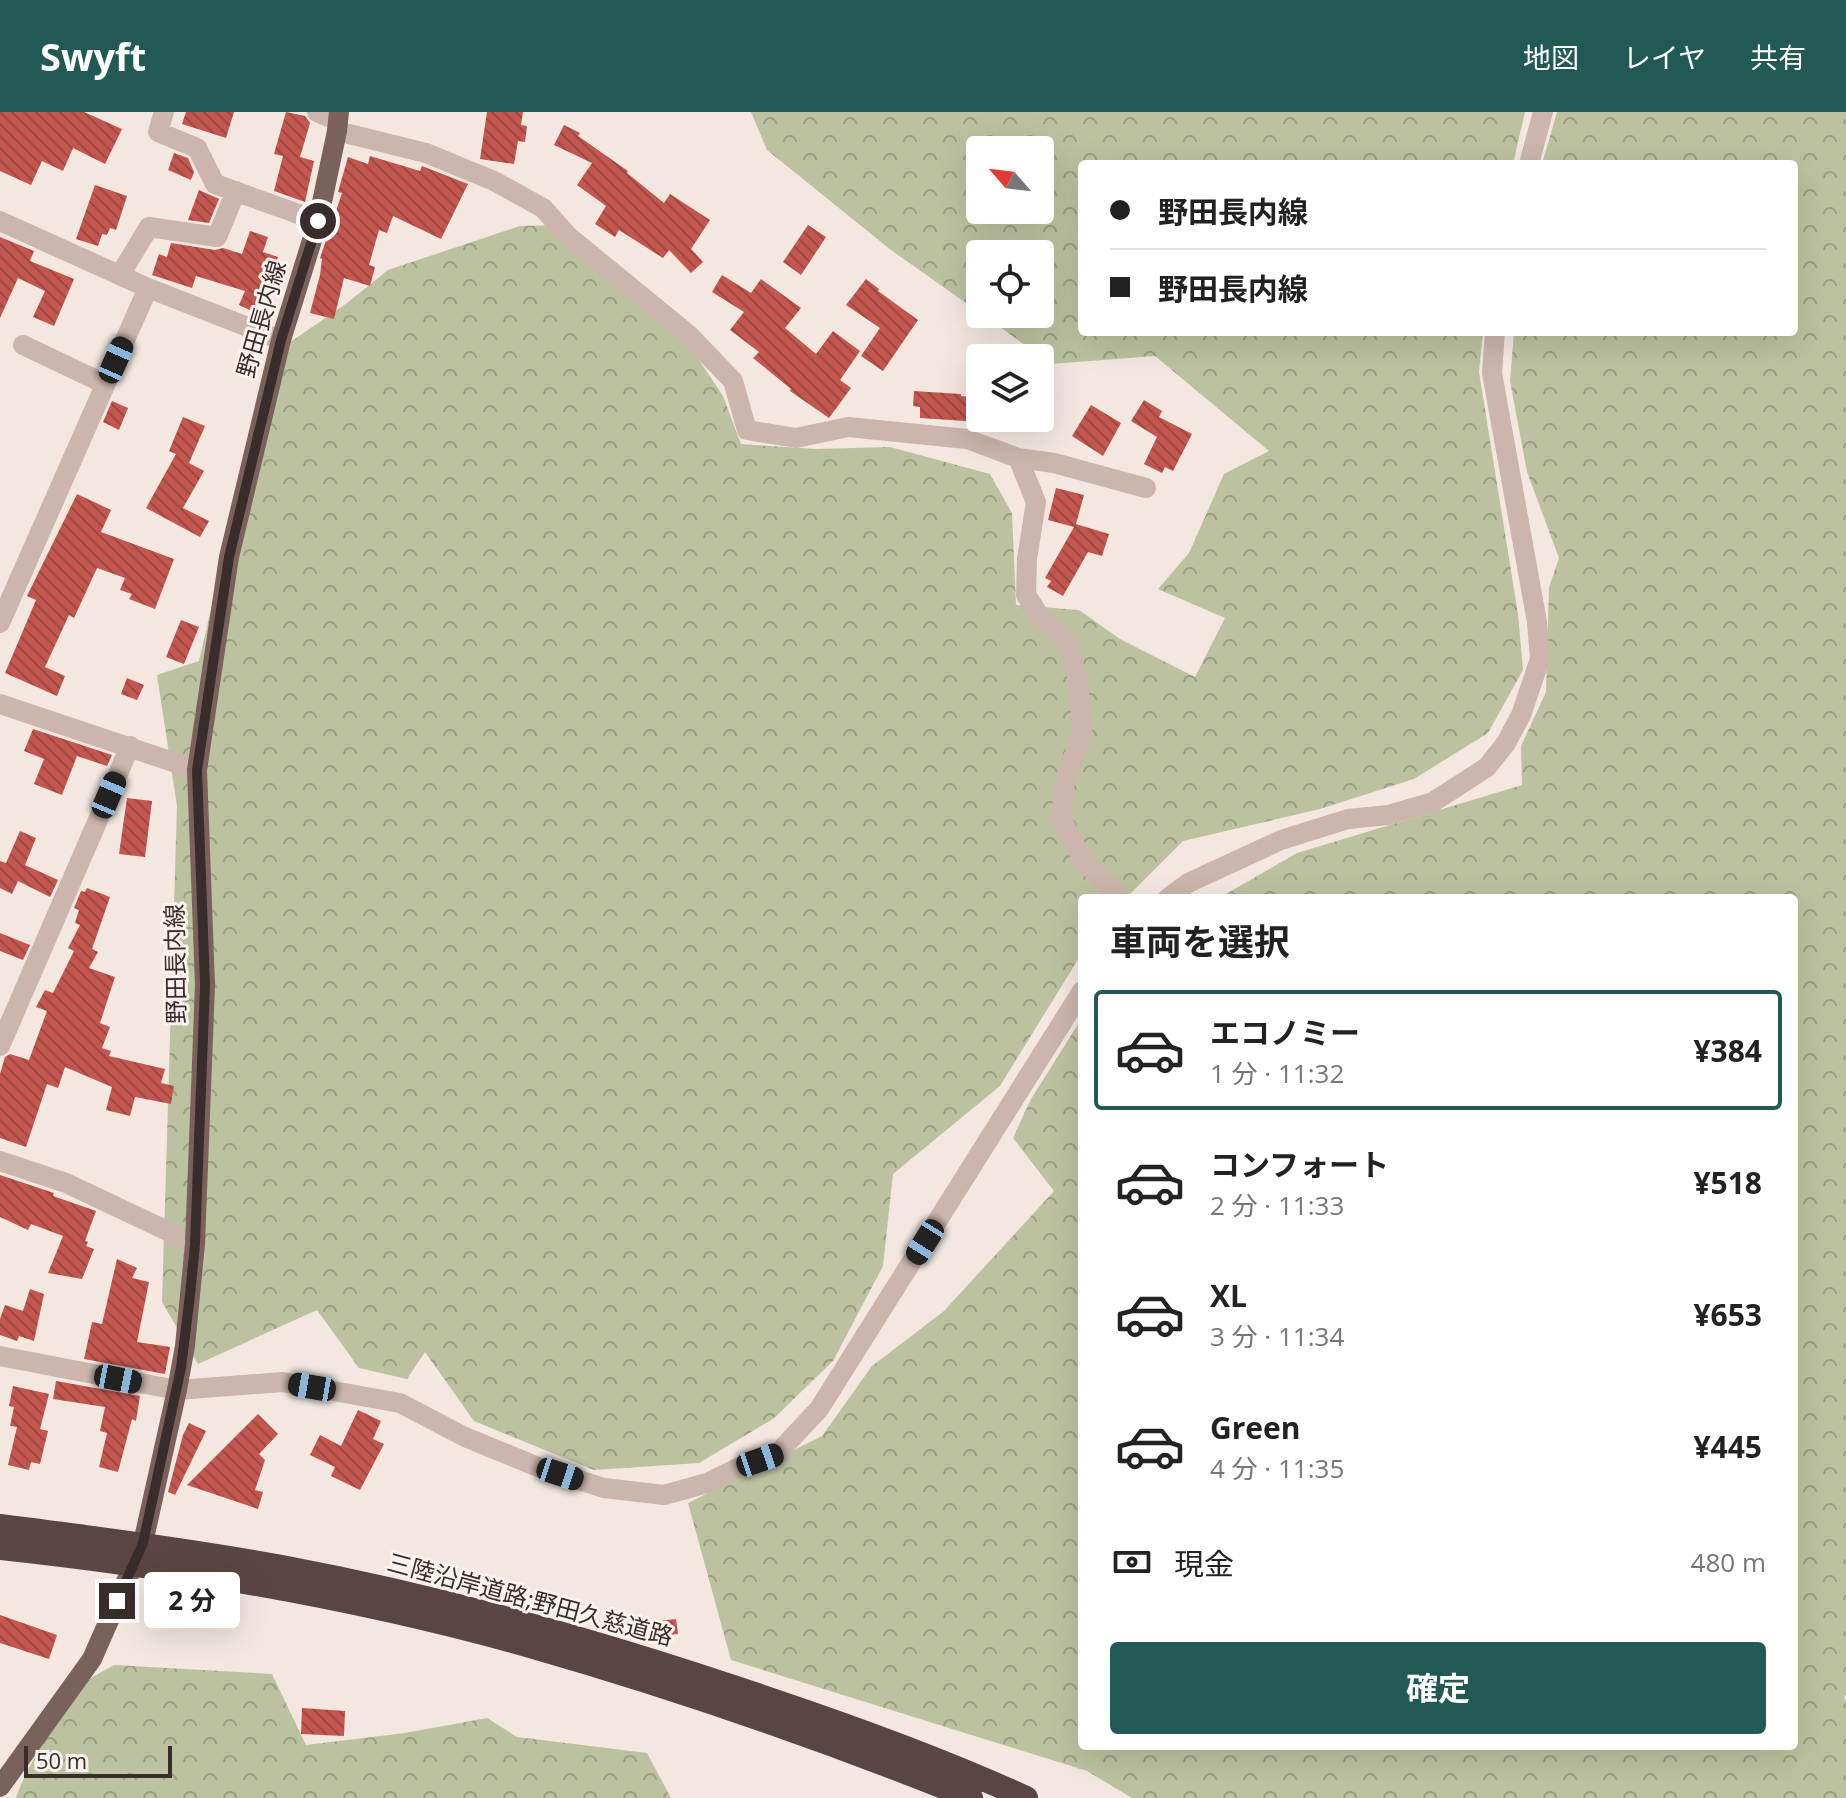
<!DOCTYPE html>
<html lang="ja">
<head>
<meta charset="utf-8">
<style>
	body { margin:0; font-family:"Open Sans","Noto Sans JP",sans-serif; background:#f2f2f2; color:#222; height:100vh; display:flex; flex-direction:column; font-size:30px; white-space:nowrap }
	* { box-sizing:border-box; margin:0 }
	p { font-size:26px; color:#767676 }
	.icon { flex:none; width:44px; height:44px; fill:none; stroke:currentColor; stroke-width:2; stroke-linecap:round; stroke-linejoin:round }
	.map { position:relative; flex:1; overflow:hidden }
	.details { position:absolute; left:1078px; top:782px; width:720px; height:856px; display:flex; flex-direction:column; background:#fff; border-radius:8px; box-shadow:0 8px 32px #0002 }
	.details>* { flex:none }
	.banner { position:absolute; left:1078px; top:48px; width:720px; height:176px; border-radius:8px; box-shadow:0 8px 32px #0002; display:grid; align-content:center; height:176px; padding:0 32px; background:#fff }
	.needle { width:52px; rotate:298deg }
	.controls { position:absolute; left:966px; top:24px; display:grid; gap:16px }
	.controls a { display:grid; place-items:center; width:88px; height:88px; border-radius:8px; background:#fff; box-shadow:0 8px 32px #0002; font-size:40px }
	.scale { position:absolute; left:24px; bottom:20px; width:148px; box-sizing:border-box; padding-left:8px; border:4px solid #392d2b; border-top:0; font-size:22px; line-height:28px; white-space:nowrap; color:#392d2b; -webkit-text-stroke:6px #faf2ed; paint-order:stroke }
	.end { position:absolute; width:36px; height:36px; margin:-18px; border:10px solid #392d2b; background:#fff; box-shadow:0 0 0 4px #fff }
	.from { border-radius:50% }
	.bubble { position:absolute; height:56px; border-radius:8px; background:#fff; box-shadow:0 8px 32px #0002; font-size:26px; font-weight:700; line-height:56px; text-align:center }
	.car { position:absolute; width:24px; height:48px; margin:-24px -12px; border-radius:10px; box-shadow:0 0 6px 2px #0007; background:linear-gradient(#222 24%,#8ab4d8 0 40%,#222 0 76%,#8ab4d8 0 86%,#222 0) }
	.banner b { display:flex; align-items:center; gap:28px; height:76px; font-size:30px }
	.banner b+b { border-top:2px solid #e0e0e0 }
	.banner i { width:20px; height:20px; background:#222 }
	ul { padding:0; list-style:none }
	li { display:flex; align-items:center; gap:24px; height:120px; margin:0 16px 12px; padding:0 16px; border:4px solid transparent; border-radius:8px }
	li div { flex:1 }
	li b { display:block; font-size:30px }
	li em { font-style:normal; font-weight:700 }
	li.selected { border-color:#215a54 }
	li>.icon { width:72px; height:72px; stroke-width:1.5 }
	h2 { padding:0 32px; font-size:36px; line-height:96px }
	.pay { display:flex; align-items:center; gap:20px; height:88px; padding:0 32px; font-size:30px }
	.pay p { margin-inline-start:auto }
	.primary-button { display:flex; gap:16px; margin-top:auto; padding:16px 32px }
	.primary-button a { flex:1; height:92px; border-radius:8px; background:#215a54; color:#fff; font-size:32px; font-weight:700; line-height:92px; text-align:center }
	header { display:flex; align-items:center; gap:48px; box-sizing:border-box; height:112px; padding:0 40px; background:#215a54; color:#fff }
	header strong { font-size:38px }
	nav { display:flex; gap:44px; margin-inline-start:auto; font-size:28px }
	.map>svg:first-child { display:block }
</style>
</head>
<body>
<header>
<strong>Swyft</strong>
<nav><a>地図</a><a>レイヤ</a><a>共有</a></nav>
</header>
<div class="map">
<svg width="1846" height="1686" viewBox="0 0 1846 1686">
	<defs>
		<pattern id="forest-crowns" width="20" height="18" patternUnits="userSpaceOnUse" patternTransform="scale(2)"><rect width="20" height="18" fill="#bcc2a0"/><path d="M2 6a3 3 0 1 1 6 0M12 15a3 3 0 1 1 6 0" fill="none" stroke="#9a9e83"/></pattern>
		<pattern id="building-back-hatch" width="6" height="6" patternUnits="userSpaceOnUse" patternTransform="scale(2)"><rect width="6" height="6" fill="#c3574f"/><path d="M-1 5l2 2M0 0l6 6M5-1l2 2" fill="none" stroke="#9f4842"/></pattern>
	</defs>
	<rect width="100%" height="100%" fill="#f3e7e0"/>
	<path fill="url(#forest-crowns)" fill-rule="evenodd" d="M751,0H1525L1513,52H1082V220H1483L1479,260L1518,502L1523,558L1488,621L1414,667L1320,697L1183,729L1126,786H1082V841L1000,974L893,1062L883,1154L833,1249L773,1307L699,1351L594,1358L474,1309L425,1240L407,1267L359,1256L317,1198L198,1252L162,1190L177,694L157,563L199,549L270,244L347,191L388,158L520,114L562,113L660,189L723,284L741,332L817,337L890,335L990,362L1012,401L1016,493L1079,498L1120,527L1195,565L1225,506L1158,477L1189,441L1224,362L1269,339L1155,244L1051,252L982,202H1040V142H980V201L891,138L767,38ZM980,38H1040V98H980Z
		M1557,0H1846V1583L1844,1585L1846,1589V1686H1132L1087,1659L731,1548L688,1391L822,1324L872,1254L944,1199L1054,1079L1013,1026L1031,987L1082,906V1634H1794V786H1219L1297,741L1522,673L1521,634L1546,580L1549,475L1559,446L1527,360L1510,269L1514,220H1794V52H1542Z
		M114,1553L272,1562L306,1633L405,1621L487,1606L517,1625L647,1641L671,1686H16C23,1661 68,1586 87,1569C95,1563 105,1558 114,1553Z"/>
	<path fill="url(#building-back-hatch)" d="M0,0H84L122,17L105,52L73,36L63,59L42,49L31,73L0,59Z
		M186,0H234L226,26L182,12Z
		M286,0L305,4L310,11L300,45L314,49L305,90L274,79L283,44L274,42Z
		M487,0H523L521,13L527,14L525,30L518,29L514,52L480,47Z
		M564,13L580,21L578,24L628,59L627,61L664,91L670,82L710,108L691,137L703,150L691,161L669,138L663,146L619,118L615,125L595,112L606,94L577,73L592,51L554,33Z
		M174,41L188,46L194,60L191,68L168,58Z
		M370,44L420,59L422,54L468,72L441,127L393,104L387,121L379,118L369,153L375,155L370,174L344,166L334,207L310,201L320,163L322,147L320,146L342,81L338,80L348,45L368,52Z
		M95,73L127,84L116,118L110,116L107,123L102,122L98,134L76,127Z
		M199,78L219,87L209,111L188,108Z
		M808,113L826,125L801,163L783,150Z
		M250,119L268,125L263,140L278,145L254,200L239,193L245,179L196,164L192,176L152,163L159,142L167,145L171,131L215,138L223,136L242,142Z
		M0,125L34,139L30,149L74,167L54,214L33,205L45,179L18,166L0,206Z
		M722,163L751,181L761,167L801,196L785,216L816,242L833,219L860,239L840,268L851,276L829,306L790,279L791,277L753,246L759,240L730,218L744,200L712,180Z
		M866,167L879,177L878,179L918,208L883,259L861,244L880,216L846,193Z
		M914,279L961,282V284L980,286V310L920,306V295L913,294Z
		M1144,288L1162,299L1159,305L1192,322L1173,359L1165,355L1162,361L1144,352L1157,325L1131,309Z
		M112,289L128,296L119,318L103,310Z
		M1091,293L1121,311L1103,344L1072,324Z
		M183,305L205,314L189,351L204,359L183,396L209,409L200,425L146,396L176,342L169,339Z
		M1056,376L1084,383L1076,412L1109,422L1102,444L1088,440L1063,484L1047,475L1051,469L1045,466L1074,415L1048,408Z
		M77,382L111,398L101,420L174,447L155,497L129,487L132,482L120,478L125,466L97,456L74,506L69,503L45,555L65,564L57,584L5,561L36,488L27,484Z
		M181,508L199,515L184,552L166,545Z
		M127,566L144,573L137,588L121,582Z
		M33,617L112,643L107,654L77,644L62,683L34,672L44,647L24,639Z
		M127,686L152,689L145,745L119,742Z
		M20,719L36,726L25,753L58,768L50,785L18,769L12,782L0,776V749L6,751Z
		M87,776L110,785L92,837L98,840L89,856L115,865L100,911L110,915L102,936L111,939L109,944L165,957L161,971L174,974L171,992L135,985L130,1004L106,998L112,975L65,955L58,976L47,972L26,1035L0,1026V962L5,945L10,942L29,948L47,899L36,895L45,878L53,881L74,839L68,836L80,813L75,811L79,798L74,796L81,779L85,780Z
		M0,821L30,833L23,848L0,839Z
		M0,1063L54,1081L53,1084L96,1099L85,1129L88,1130L86,1134L94,1137L82,1167L48,1161L63,1124L31,1112L28,1118L0,1105Z
		M117,1147L137,1156L132,1166L149,1170L137,1230L170,1235L165,1262L84,1247L92,1210L102,1212Z
		M30,1177L44,1182L34,1229L19,1224L17,1229L0,1223V1207L5,1193L23,1199Z
		M56,1269L140,1284L136,1309L132,1307L118,1360L99,1355L107,1321L100,1319L105,1295L53,1287Z
		M13,1274L49,1282L40,1317L48,1319L40,1352L31,1350L29,1358L8,1353L17,1315L10,1314L14,1295L9,1294Z
		M358,1298L381,1309L373,1327L384,1332L360,1378L331,1364L335,1355L310,1343L320,1323L341,1334Z
		M258,1302L278,1322L259,1342L265,1348L255,1378L263,1380L258,1397L187,1373Z
		M189,1311L206,1319L175,1383L168,1380L183,1323Z
		M0,1503L57,1523L49,1547L0,1531Z
		M676,1507L678,1522L661,1524L659,1509Z
		M302,1596L345,1599L344,1624L301,1622Z"/>
	<g fill="none" stroke-linecap="round" stroke-linejoin="round">
		<path stroke="#cbb5ac" stroke-width="20" d="M164,0L158,20L197,36L215,72L318,109
			M317,0L338,9
			M337,19L426,41L494,69L543,96L568,124L689,223L733,269L747,318L796,326L848,315L967,327L1018,346L1054,351L1146,376
			M1529,52L1543,0
			M0,109L148,176L281,228
			M120,163L149,115L217,125L236,79
			M23,233L105,272
			M1018,346L1036,390L1027,447L1026,483L1041,506L1067,530L1078,567L1082,620L1065,669L1061,706L1083,748L1120,786
			M0,511L148,176
			M0,592L197,658
			M1168,786L1188,771L1281,728L1348,707L1388,703L1433,690L1487,655L1506,631L1521,603L1540,547L1537,510L1492,261L1495,220
			M0,934L130,634
			M0,1049L66,1071L195,1132
			M0,1244L177,1278L283,1270L400,1291L465,1325L538,1355L604,1376L664,1383L707,1371L744,1353L777,1342L819,1297L1082,879"/>
		<path stroke="#7b615c" stroke-width="20" d="M0,1675L92,1547L143,1431L177,1278L185,1234L195,1132L205,873L197,658L229,445L281,228L318,109L337,19L339,0"/>
		<path stroke="#5a4542" stroke-width="24" d="M0,1414C94,1426 188,1438 282,1455C448,1486 612,1533 772,1588C858,1617 944,1648 1026,1686
			M0,1436C175,1455 361,1486 530,1534C680,1577 827,1628 971,1686"/>
	</g>
	<g fill="none" stroke-linecap="round" stroke-linejoin="round">
		<path stroke="#392d2b" stroke-width="10" d="M117,1489L143,1431L181,1256L190,1183L195,1132L205,873L197,658L229,445L281,228L318,109"/>
	</g>
	<g text-anchor="middle" stroke-width="6" stroke-linejoin="round" paint-order="stroke">
		<g font-size="24" fill="#392d2b" stroke="#faf2ed">
			<text transform="translate(262 207) rotate(-74)" y="8">野田長内線</text>
			<text transform="translate(176 852) rotate(-91)" y="8">野田長内線</text>
			<text transform="translate(530 1488) rotate(15)" y="8">三陸沿岸道路;野田久慈道路</text>
		</g>
	</g>
</svg>
<div class="controls">
<a><svg class="needle" viewBox="-14 -14 28 28"><path d="M0-13l5 13h-10z" fill="#e53935"/><path d="M0 13l5-13h-10z" fill="#767676"/></svg></a>
<a><svg class="icon" aria-label="locate" viewBox="0 0 24 24"><circle cx="12" cy="12" r="6"/><path d="M12 2v4M12 18v4M2 12h4M18 12h4"/></svg></a>
<a><svg class="icon" aria-label="layers" viewBox="0 0 24 24"><path d="M12 4l9 5-9 5-9-5zM3 14l9 5 9-5"/></svg></a>
</div>
<div class="scale">50 m</div>
<i class="end from" style="left:318px;top:109px"></i>
<i class="end" style="left:117px;top:1489px"></i>
<div class="bubble" style="left:144px;top:1460px;width:96px">2 分</div>
<i class="car" style="left:116px;top:248px;rotate:24deg"></i>
<i class="car" style="left:109px;top:683px;rotate:23deg"></i>
<i class="car" style="left:925px;top:1130px;rotate:212deg"></i>
<i class="car" style="left:118px;top:1267px;rotate:101deg"></i>
<i class="car" style="left:312px;top:1275px;rotate:280deg"></i>
<i class="car" style="left:760px;top:1348px;rotate:71deg"></i>
<i class="car" style="left:560px;top:1362px;rotate:108deg"></i>
<div class="banner">
<b><i class="from"></i>野田長内線</b>
<b><i></i>野田長内線</b>
</div>
<section class="details">
<h2>車両を選択</h2>
<ul>
<li class="selected"><svg class="icon" aria-label="car" viewBox="0 0 24 24"><path d="M5 17H2v-5l4-1 3-4h7l3 4 3 1v5h-3M9 17h6M6 11h13"/><circle cx="7" cy="17" r="2"/><circle cx="17" cy="17" r="2"/></svg><div><b>エコノミー</b><p>1 分 · 11:32</p></div><em>¥384</em></li>
<li><svg class="icon" aria-label="car" viewBox="0 0 24 24"><path d="M5 17H2v-5l4-1 3-4h7l3 4 3 1v5h-3M9 17h6M6 11h13"/><circle cx="7" cy="17" r="2"/><circle cx="17" cy="17" r="2"/></svg><div><b>コンフォート</b><p>2 分 · 11:33</p></div><em>¥518</em></li>
<li><svg class="icon" aria-label="car" viewBox="0 0 24 24"><path d="M5 17H2v-5l4-1 3-4h7l3 4 3 1v5h-3M9 17h6M6 11h13"/><circle cx="7" cy="17" r="2"/><circle cx="17" cy="17" r="2"/></svg><div><b>XL</b><p>3 分 · 11:34</p></div><em>¥653</em></li>
<li><svg class="icon" aria-label="car" viewBox="0 0 24 24"><path d="M5 17H2v-5l4-1 3-4h7l3 4 3 1v5h-3M9 17h6M6 11h13"/><circle cx="7" cy="17" r="2"/><circle cx="17" cy="17" r="2"/></svg><div><b>Green</b><p>4 分 · 11:35</p></div><em>¥445</em></li>
</ul>
<div class="pay"><svg class="icon" aria-label="cash" viewBox="0 0 24 24"><path d="M3 7h18v10H3z"/><circle cx="12" cy="12" r="2"/></svg>現金<p>480 m</p></div>
<div class="primary-button"><a>確定</a></div>
</section>
</div>
</body>
</html>
